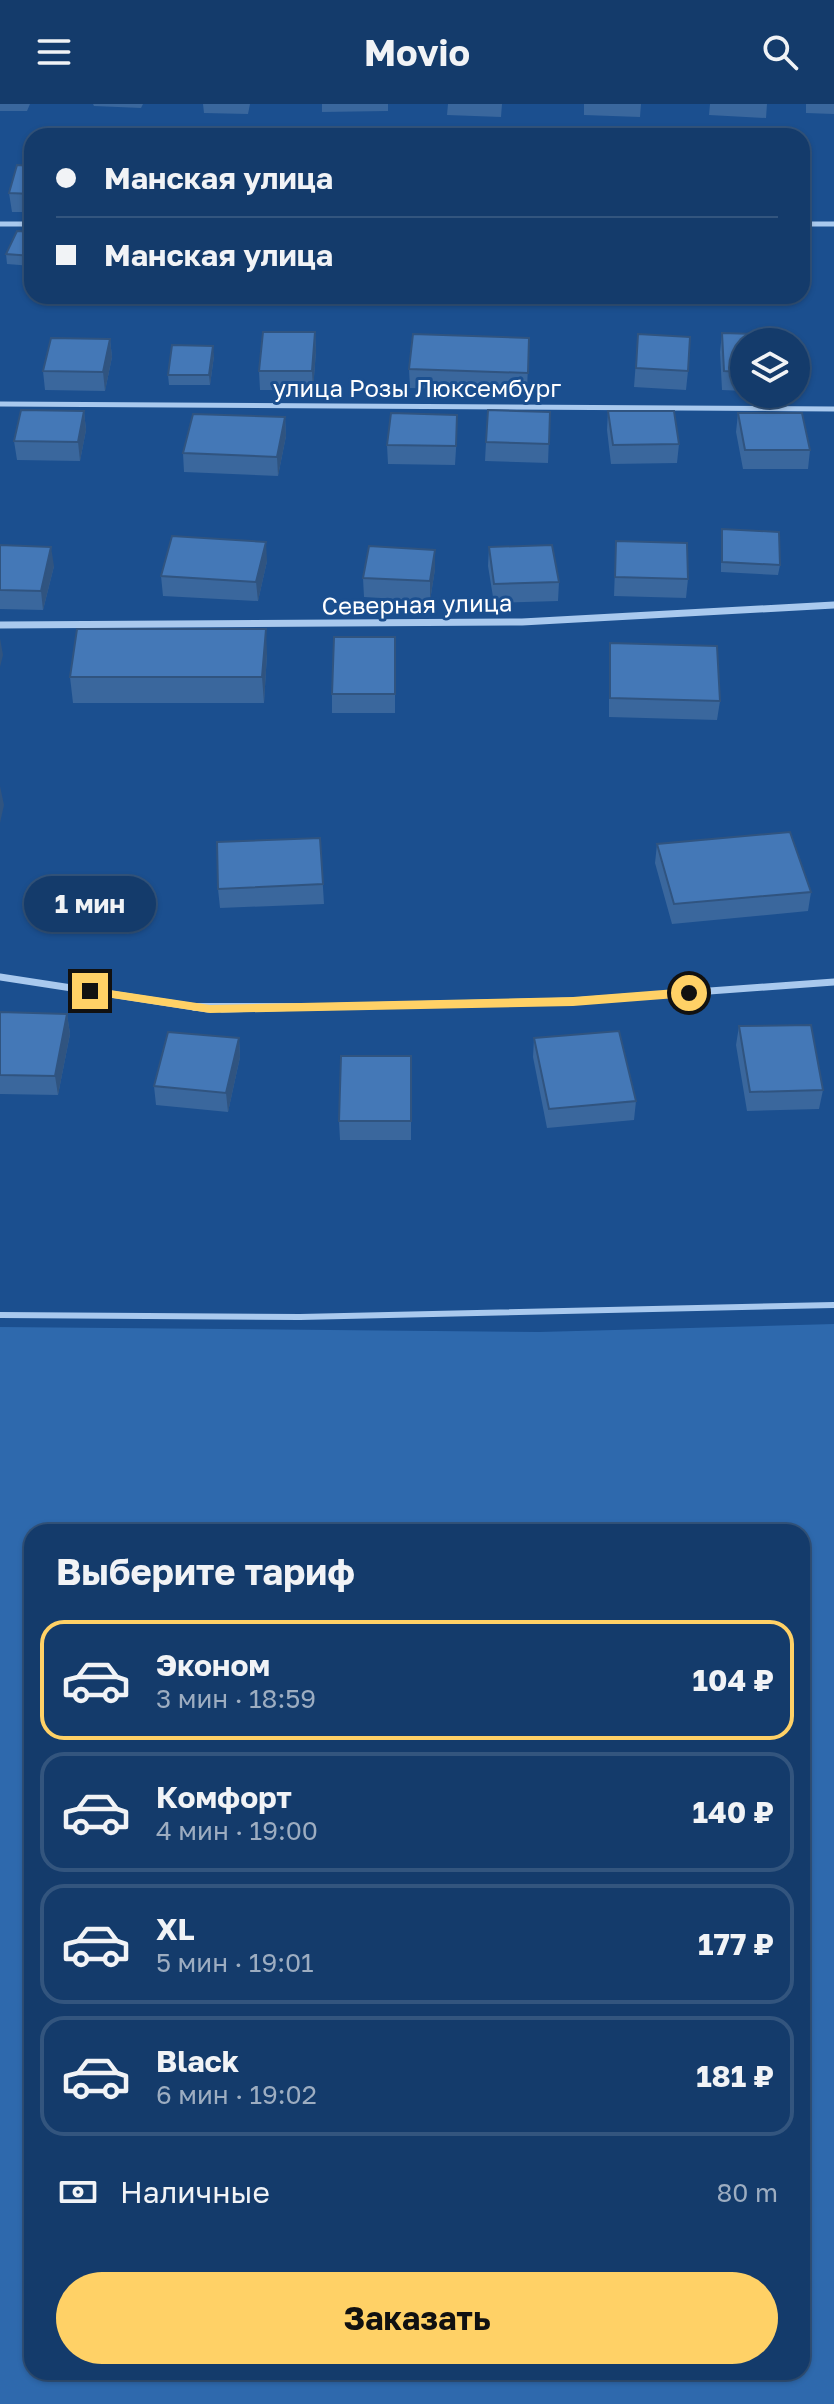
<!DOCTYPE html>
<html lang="ru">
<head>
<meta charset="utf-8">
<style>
	body { margin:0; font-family:"Golos Text",sans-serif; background:#1d4271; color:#f1f3f6; height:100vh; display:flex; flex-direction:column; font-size:30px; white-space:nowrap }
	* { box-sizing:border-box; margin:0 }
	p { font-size:26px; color:#9dadc1 }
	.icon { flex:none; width:44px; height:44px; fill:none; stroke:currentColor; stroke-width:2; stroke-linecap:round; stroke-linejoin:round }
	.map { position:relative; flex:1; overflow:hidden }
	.panel { position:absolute; left:24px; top:1420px; width:786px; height:856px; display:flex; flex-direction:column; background:#143b6b; border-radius:24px; box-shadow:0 2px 6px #0004,0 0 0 2px #33557e }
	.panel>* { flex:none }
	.banner { position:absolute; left:24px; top:24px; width:786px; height:176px; border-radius:24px; box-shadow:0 2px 6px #0004,0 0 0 2px #33557e; display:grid; align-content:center; height:176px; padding:0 32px; background:#143b6b }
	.controls { position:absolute; left:730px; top:224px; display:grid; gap:16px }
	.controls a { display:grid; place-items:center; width:80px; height:80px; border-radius:50%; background:#143b6b; box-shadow:0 2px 6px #0004,0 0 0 2px #33557e; font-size:40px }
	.end { position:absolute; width:36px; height:36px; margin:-18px; border:10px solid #ffd166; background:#111; box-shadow:0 0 0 4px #111 }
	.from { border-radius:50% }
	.bubble { position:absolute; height:56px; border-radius:28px; background:#143b6b; box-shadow:0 2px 6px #0004,0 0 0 2px #33557e; font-size:26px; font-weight:700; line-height:56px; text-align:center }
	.banner b { display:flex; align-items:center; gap:28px; height:76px; font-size:30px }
	.banner b+b { border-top:2px solid #33557e }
	.banner i { width:20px; height:20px; background:#f1f3f6 }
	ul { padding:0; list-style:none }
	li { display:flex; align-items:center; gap:24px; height:120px; margin:0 16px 12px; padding:0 16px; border:4px solid #33557e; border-radius:24px }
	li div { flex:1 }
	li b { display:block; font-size:30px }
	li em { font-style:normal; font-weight:700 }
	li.selected { border-color:#ffd166 }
	li>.icon { width:72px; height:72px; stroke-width:1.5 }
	h2 { padding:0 32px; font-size:36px; line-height:96px }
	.pay { display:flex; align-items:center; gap:20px; height:88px; padding:0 32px; font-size:30px }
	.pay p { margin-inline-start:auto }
	.action { display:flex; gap:16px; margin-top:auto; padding:16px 32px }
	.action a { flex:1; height:92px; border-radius:48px; background:#ffd166; color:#111; font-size:32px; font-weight:700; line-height:92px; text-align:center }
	header { display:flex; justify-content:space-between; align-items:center; height:104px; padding:0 32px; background:#143b6b; font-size:36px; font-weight:700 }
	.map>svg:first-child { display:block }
</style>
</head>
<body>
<header><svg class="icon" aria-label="menu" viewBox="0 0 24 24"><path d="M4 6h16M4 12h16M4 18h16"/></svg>Movio<svg class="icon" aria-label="search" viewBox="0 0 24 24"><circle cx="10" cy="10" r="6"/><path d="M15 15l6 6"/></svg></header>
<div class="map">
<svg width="834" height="2300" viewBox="0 0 834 2300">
	<rect width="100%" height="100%" fill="#1b4f8f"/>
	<path fill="#2e69ad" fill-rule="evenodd" d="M834,1220V2300H0V1223L539,1228ZM32,1428H802V2268H32Z"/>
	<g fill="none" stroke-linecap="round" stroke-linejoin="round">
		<path stroke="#a9c9ee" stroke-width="6" d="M0,1211L300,1213L834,1201"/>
		<path stroke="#a9c9ee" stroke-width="5" d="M0,120H32
			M802,120H834
			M0,300L834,305"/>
		<path stroke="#a9c9ee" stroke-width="7" d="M0,521L522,518L834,501
			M0,873L208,905
			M222,905L573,897L834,878"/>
		<path stroke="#a9c9ee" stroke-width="8" d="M195,903H313"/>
	</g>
	<path fill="#3a679d" d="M0,0H30L27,7H0Z
		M93,0H143L141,4L94,2Z
		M203,0H250L248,10L204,9Z
		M322,0H388V7L322,8Z
		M448,0H502L501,13L447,11Z
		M584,0H641L640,13L584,11Z
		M710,0H767L766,14L709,11Z
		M806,0H834V10L806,9Z
		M32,62V108H12L9,89Z
		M32,128V162L7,160L6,150Z
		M315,228L316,247L313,286H260L259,267Z
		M722,229L744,238V287L722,286L720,248Z
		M638,230L688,267L686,286L634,283Z
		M529,234L527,287L410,284L409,265Z
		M110,235L112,253L105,287L45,286L43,267Z
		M214,252L210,281H169L168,271Z
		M84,307L86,326L80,357L17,356L14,337Z
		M608,307L679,340L677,359L611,360L607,326Z
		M550,308L548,359L485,357L486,338Z
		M738,309L810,346L808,365H743L736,328Z
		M285,313L286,332L278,372L184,368L183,349Z
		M457,329L455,361L388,360L387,341Z
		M722,425L780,461L778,471L721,468V436Z
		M616,437L688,475L686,494L614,492Z
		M0,441L54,462L43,506L0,505Z
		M489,443L559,478L558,497L494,499L488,462Z
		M435,446V465L430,497L364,493L363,474Z
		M267,457L258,497L163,492L161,472Z
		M395,533V609H332V590Z
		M610,539L720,597L717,616L609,613V559Z
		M267,550L264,599H73L70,573Z
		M320,734L324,800L220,804L218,785Z
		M657,740L811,788L808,807L672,820L655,759Z
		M0,908L67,910L70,930L58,991L0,990Z
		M739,922L823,986L819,1005L747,1007L736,941Z
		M239,934L240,953L228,1008L156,1001L154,982Z
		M534,934L636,997L634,1016L547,1024L533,953Z
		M411,952V1036H340L339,1017Z"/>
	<path fill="#305480" d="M315,228L316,247L313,286L312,267Z
		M110,235L112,253L105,287L103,268Z
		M213,242L214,252L210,281L209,271Z
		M84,307L86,326L80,357L78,338Z
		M285,313L286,332L278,372L277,353Z
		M266,438L267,457L258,497L256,478Z
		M51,443L54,462L43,506L41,487Z
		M435,446V465L430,497V477Z
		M266,525L267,550L264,599L262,573Z
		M0,534L3,551L0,563Z
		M0,682L4,701L0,719Z
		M67,910L70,930L58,991L55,972Z
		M239,934L240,953L228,1008L226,989Z"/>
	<path fill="#4478b7" stroke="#305480" stroke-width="2" d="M17,61L32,62V90L9,89Z
		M17,127L32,128V152L6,150Z
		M263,228H315L312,267H259Z
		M722,229L793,231L794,238H744V268L724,267Z
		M413,230L529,234L528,269L409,265Z
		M638,230L690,233L688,267L636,264Z
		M51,234L110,235L103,268L43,267Z
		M172,241L213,242L209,271H168Z
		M21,306L84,307L78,338L14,337Z
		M488,306L550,308L549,340L486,338Z
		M608,307H674L679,340L613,341Z
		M391,309L457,311L456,342L387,341Z
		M738,309H802L810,346H745Z
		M193,310L285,313L277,353L183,349Z
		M722,425L779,428L780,461L722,458Z
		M172,432L266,438L256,478L161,472Z
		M616,437L687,439L688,475L615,473Z
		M0,441L51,443L41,487L0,486Z
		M552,441L559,478L494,480L489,443Z
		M369,442L435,446L430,477L363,474Z
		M77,525H266L262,573H70Z
		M334,533H395V590H332Z
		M610,539L717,542L720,597L610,594Z
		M790,728L811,788L674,800L657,740Z
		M320,734L323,780L218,785L217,738Z
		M0,908L67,910L55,972L0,971Z
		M811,921L823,986L750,988L739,922Z
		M619,927L636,997L549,1005L534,934Z
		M168,928L239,934L226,989L154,982Z
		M341,952H411V1017H339Z"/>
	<path fill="#ffd166" d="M90,883L210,901L573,893L689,884L695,889L689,893L573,902L210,909L86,890L84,887Z"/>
	<g text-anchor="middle" stroke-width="6" stroke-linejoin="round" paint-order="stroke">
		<g font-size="24" fill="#fff" stroke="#1b4f8f">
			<text x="417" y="293">улица Розы Люксембург</text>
			<text transform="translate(417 501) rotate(-1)" y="8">Северная улица</text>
		</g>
	</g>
</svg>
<div class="controls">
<a><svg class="icon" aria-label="layers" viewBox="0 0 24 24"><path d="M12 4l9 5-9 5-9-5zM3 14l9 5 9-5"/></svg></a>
</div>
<i class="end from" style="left:689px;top:889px"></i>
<i class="end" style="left:90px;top:887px"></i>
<div class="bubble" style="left:24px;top:772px;width:132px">1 мин</div>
<div class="banner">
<b><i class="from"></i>Манская улица</b>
<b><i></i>Манская улица</b>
</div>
<section class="panel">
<h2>Выберите тариф</h2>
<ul>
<li class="selected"><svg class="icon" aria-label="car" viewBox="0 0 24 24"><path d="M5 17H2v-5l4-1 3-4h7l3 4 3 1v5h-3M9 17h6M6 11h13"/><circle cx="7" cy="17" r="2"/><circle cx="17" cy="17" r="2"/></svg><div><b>Эконом</b><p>3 мин · 18:59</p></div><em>104 ₽</em></li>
<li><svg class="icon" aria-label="car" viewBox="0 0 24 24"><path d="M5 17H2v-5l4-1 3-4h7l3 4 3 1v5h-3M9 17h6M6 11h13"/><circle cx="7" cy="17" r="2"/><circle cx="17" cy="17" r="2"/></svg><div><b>Комфорт</b><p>4 мин · 19:00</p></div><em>140 ₽</em></li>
<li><svg class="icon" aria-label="car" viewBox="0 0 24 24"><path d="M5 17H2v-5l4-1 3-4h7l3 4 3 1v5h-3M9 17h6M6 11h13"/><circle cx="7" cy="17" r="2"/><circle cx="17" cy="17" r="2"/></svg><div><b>XL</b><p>5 мин · 19:01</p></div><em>177 ₽</em></li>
<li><svg class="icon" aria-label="car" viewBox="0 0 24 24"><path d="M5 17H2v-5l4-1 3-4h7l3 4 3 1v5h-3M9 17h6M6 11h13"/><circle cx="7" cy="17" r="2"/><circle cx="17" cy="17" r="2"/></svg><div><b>Black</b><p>6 мин · 19:02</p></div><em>181 ₽</em></li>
</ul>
<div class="pay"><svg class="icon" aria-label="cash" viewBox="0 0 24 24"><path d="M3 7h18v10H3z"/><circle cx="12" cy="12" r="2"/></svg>Наличные<p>80 m</p></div>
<div class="action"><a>Заказать</a></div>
</section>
</div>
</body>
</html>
